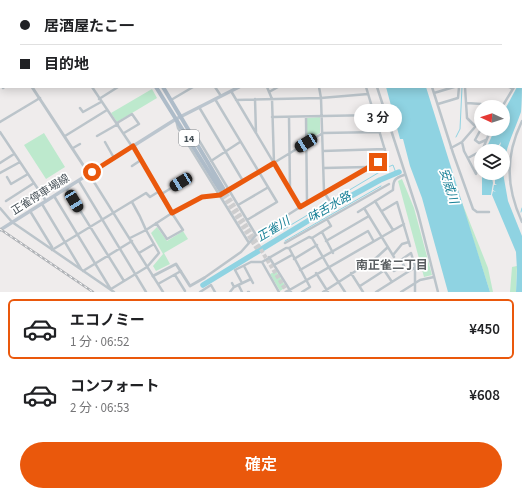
<!DOCTYPE html>
<html lang="ja">
<head>
<meta charset="utf-8">
<style>
	body { margin:0; font-family:"Source Sans 3","Noto Sans JP",sans-serif; background:#f6f6f6; color:#202124; height:100vh; display:flex; flex-direction:column; font-size:15px; white-space:nowrap }
	* { box-sizing:border-box; margin:0 }
	p { font-size:13px; color:#757577 }
	.icon { flex:none; width:22px; height:22px; fill:none; stroke:currentColor; stroke-width:2; stroke-linecap:round; stroke-linejoin:round }
	.map { position:relative; height:292px; overflow:hidden }
	.drawer { display:flex; flex-direction:column; background:#fff; flex:1 }
	.drawer>* { flex:none }
	.guide { position:absolute; left:0px; top:0px; width:522px; height:88px; box-shadow:0 2px 10px #0003; display:grid; align-content:center; height:88px; padding:0 20px; background:#fff }
	.needle { width:26px; rotate:273deg }
	.tools { position:absolute; left:474px; top:100px; display:grid; gap:8px }
	.tools a { display:grid; place-items:center; width:36px; height:36px; border-radius:50%; background:#fff; box-shadow:0 2px 10px #0003; font-size:20px }
	.end { position:absolute; width:18px; height:18px; margin:-9px; border:5px solid #ea580c; background:#fff; box-shadow:0 0 0 2px #fff }
	.from { border-radius:50% }
	.bubble { position:absolute; height:28px; border-radius:14px; background:#fff; box-shadow:0 2px 10px #0003; font-size:13px; font-weight:600; line-height:28px; text-align:center }
	.car { position:absolute; width:12px; height:24px; margin:-12px -6px; border-radius:5px; box-shadow:0 0 3px 1px #0007; background:linear-gradient(#222 24%,#8ab4d8 0 40%,#222 0 76%,#8ab4d8 0 86%,#222 0) }
	.guide b { display:flex; align-items:center; gap:14px; height:38px; font-size:15px }
	.guide b+b { border-top:1px solid #e0e0e0 }
	.guide i { width:10px; height:10px; background:#202124 }
	ul { padding:7px 0 0; list-style:none }
	li { display:flex; align-items:center; gap:12px; height:60px; margin:0 8px 6px; padding:0 12px; border:2px solid transparent; border-radius:6px }
	li div { flex:1 }
	li b { display:block; font-size:15px }
	li em { font-style:normal; font-weight:600 }
	li.active { border-color:#ea580c }
	li>.icon { width:36px; height:36px; stroke-width:1.5 }
	.action { display:flex; gap:8px; margin-top:auto; padding:8px 20px }
	.action a { flex:1; height:46px; border-radius:24px; background:#ea580c; color:#fff; font-size:16px; font-weight:600; line-height:46px; text-align:center }
	.map>svg:first-child { display:block }
</style>
</head>
<body>
<div class="map">
<svg width="522" height="292" viewBox="0 0 522 292">
	<rect width="100%" height="100%" fill="#efecec"/>
	<path fill="#bde9cd" d="M152,89L157,98L117,122L111,113Z
		M320,117V133L307,140V118Z
		M44,133L65,167L46,179L24,145Z
		M402,179L414,208L432,275L424,277L398,181Z
		M459,195L488,268L493,292H490Z
		M157,227L167,241L183,231L188,239L164,253L170,264L156,271L153,266L163,254L151,233Z
		M517,266L516,292H510L512,267Z
		M276,271L286,287L280,291L270,274Z"/>
	<path fill="#8fd3e2" d="M522,78C522,88 522,103 521,112C514,132 504,150 503,172V151H499L501,142L494,151H485L495,129H503V113L517,87H521Z
		M386,87H426L490,292H448L422,198L410,166L403,139H400Z
		M482,173H491L493,183L491,195H482Z
		M495,173H503L508,201L522,236V292H516L517,270L516,252L492,195L493,191L496,192L493,190L494,185H497L495,184Z"/>
	<g fill="none" stroke-linecap="round" stroke-linejoin="round">
		<path stroke="#8fd3e2" stroke-width="1" d="M465,1V0
			M456,137L460,129L462,87
			M521,212L522,208
			M264,241L388,167L393,165L396,173
			M285,241L381,186"/>
		<path stroke="#8fd3e2" stroke-width="5.5" d="M60,1L62,0
			M0,51L1,50
			M203,285L329,208L380,180L399,172"/>
		<path stroke="#cdcdce" stroke-width="4" stroke-dasharray="4 2" stroke-linecap="butt" d="M223,188L287,292
			M220,190L257,249"/>
		<path stroke="#bbc4ca" stroke-width="2.5" d="M12,0V1
			M43,0V1
			M97,0L98,1
			M112,0L113,1
			M165,0L166,1
			M182,0V1
			M195,0L196,1
			M225,0L226,1
			M255,0V1
			M294,0L295,1
			M351,0V1
			M448,0L449,1
			M498,0V1
			M50,1L52,0
			M69,1L71,0
			M126,1L127,0
			M237,1L239,0
			M247,1L248,0
			M259,1L260,0
			M275,1L276,0
			M314,1L316,0
			M439,1V0
			M458,1V0
			M468,1V0
			M0,6H1
			M0,18L1,17
			M0,36L1,37
			M521,39L522,43
			M0,57L1,56
			M521,67L522,63
			M92,87L131,145L135,147L160,195L183,230L167,239L156,223
			M215,87L221,96
			M267,87L272,99L274,163
			M319,87L321,98L324,192L329,200
			M377,87L418,213L438,292
			M432,87L453,153L473,209L477,212H489
			M465,87L467,118L475,126
			M509,87L513,89
			M3,88L4,87
			M231,91L300,207
			M269,92L278,87
			M434,93L454,87
			M99,99L118,87
			M215,99L277,202L247,220
			M255,99L256,133
			M171,100L193,87
			M236,100L321,98L368,94
			M467,103L481,104L483,107
			M438,104L458,98L459,87
			M199,107L243,181
			M502,107L514,87
			M80,108L83,112L101,102
			M272,117L375,115
			M289,117L290,189
			M306,117L307,203
			M176,120L178,128L249,243
			M522,121C505,156 506,187 522,222
			M0,122L40,98
			M117,123L132,114L139,124L124,133
			M481,129L475,140L479,143L486,140
			M0,132L46,201
			M192,134L197,137L256,235
			M65,136L107,110
			M97,136L118,124
			M105,142L114,158
			M462,142L464,151L476,174L481,153
			M73,148L80,144
			M451,148L462,142L481,120
			M323,151L385,149
			M482,151L491,129
			M468,158L481,151
			M211,161L240,142
			M0,163L14,154
			M132,166L141,160
			M324,168L367,167
			M0,173L20,162
			M89,174L163,292
			M7,177L11,184L28,174
			M79,181L146,292
			M66,188L124,281
			M229,190L323,133L380,132
			M160,195L181,182
			M54,196L110,288
			M6,201L34,183
			M375,201L393,230
			M42,204L81,269
			M238,205L267,188
			M0,208L12,222L114,292
			M364,208L394,257
			M30,211L52,247V250L146,193L150,197L158,192
			M382,211L397,202L410,246
			M358,212L393,190C393,180 395,178 404,175
			M322,232L333,253
			M130,238L146,230C142,220 138,212 132,202
			M312,238L328,266L345,292
			M326,241L369,216
			M285,243L389,184
			M289,248L310,287L302,292
			M139,253L154,244
			M393,255L402,244L409,242
			M269,257L291,292
			M376,258L392,282
			M294,259L317,245
			M262,262L286,248H289L309,237L312,238L331,226L327,219
			M262,262L279,292
			M274,265L292,255
			M244,266L253,283
			M300,270L368,231L373,240
			M83,271L132,241
			M316,273L328,292
			M351,273L363,292
			M175,275L185,291
			M204,278L241,252L256,235L324,192L387,157L366,87
			M232,283L234,287
			M242,283L235,270L251,262H262
			M158,284L181,271
			M239,286L242,292
			M360,286L391,266L394,271L404,266L401,260L411,253L415,266V292
			M111,289L147,267L159,253L146,230L172,213
			M200,292L211,285L215,292
			M230,292L234,287L251,279
			M248,292H249
			M286,292L404,224
			M323,292L376,258L388,247
			M376,292L414,268
			M401,292L420,280L434,277"/>
		<path stroke="#bbc4ca" stroke-width="3" d="M32,87L89,174
			M172,213L202,197L220,195L229,190
			M153,276L176,264L190,286L204,278"/>
		<path stroke="#bbc5ce" stroke-width="3.5" d="M407,1L409,0
			M0,230L176,119L239,87"/>
		<path stroke="#aebcc9" stroke-width="4" d="M103,0V1
			M107,0L108,1
			M156,87L220,190
			M163,87L223,188"/>
		<defs>
			<path id="rail" d="M0,229L93,292"/>
		</defs>
		<use href="#rail" stroke="#afb2b6" stroke-width="2.5"/>
		<use href="#rail" stroke="#fff" stroke-width="1" stroke-dasharray="3" stroke-linecap="butt"/>
	</g>
	<g fill="none" stroke-linecap="round" stroke-linejoin="round">
		<path stroke="#ea580c" stroke-width="5" d="M92,172L133,146L172,213L202,197L220,195L274,163L300,207L378,162"/>
	</g>
	<g text-anchor="middle" stroke-width="3.5" stroke-linejoin="round" paint-order="stroke">
		<rect fill="#fff" stroke="#7e8489" stroke-width="1" x="179" y="130" width="20" height="16" rx="3"/>
		<g font-size="10" font-weight="bold" fill="#465057">
			<text x="189" y="142">14</text>
		</g>
		<g font-size="11" fill="#465057" stroke="#fff">
			<text transform="translate(40 194) rotate(-32)" y="4">正雀停車場線</text>
		</g>
		<g font-size="12" font-style="italic" fill="#198197" stroke="#fff">
			<text transform="translate(449 186) rotate(72)" y="4">安威川</text>
			<text transform="translate(329 207) rotate(-30)" y="4">味舌水路</text>
			<text transform="translate(273 229) rotate(-31)" y="4">正雀川</text>
		</g>
		<g font-size="12" font-weight="bold" fill="#595d60" stroke="#fff">
			<text x="392" y="269">南正雀二丁目</text>
		</g>
	</g>
</svg>
<div class="tools">
<a><svg class="needle" viewBox="-14 -14 28 28"><path d="M0-13l5 13h-10z" fill="#e53935"/><path d="M0 13l5-13h-10z" fill="#757577"/></svg></a>
<a><svg class="icon" aria-label="layers" viewBox="0 0 24 24"><path d="M12 4l9 5-9 5-9-5zM3 14l9 5 9-5"/></svg></a>
</div>
<i class="end from" style="left:92px;top:172px"></i>
<i class="end" style="left:378px;top:162px"></i>
<div class="bubble" style="left:354px;top:104px;width:48px">3 分</div>
<i class="car" style="left:306px;top:143px;rotate:238deg"></i>
<i class="car" style="left:181px;top:182px;rotate:239deg"></i>
<i class="car" style="left:74px;top:201px;rotate:149deg"></i>
<div class="guide">
<b><i class="from"></i>居酒屋たこ一</b>
<b><i></i>目的地</b>
</div>
</div>
<section class="drawer">
<ul>
<li class="active"><svg class="icon" aria-label="car" viewBox="0 0 24 24"><path d="M5 17H2v-5l4-1 3-4h7l3 4 3 1v5h-3M9 17h6M6 11h13"/><circle cx="7" cy="17" r="2"/><circle cx="17" cy="17" r="2"/></svg><div><b>エコノミー</b><p>1 分 · 06:52</p></div><em>¥450</em></li>
<li><svg class="icon" aria-label="car" viewBox="0 0 24 24"><path d="M5 17H2v-5l4-1 3-4h7l3 4 3 1v5h-3M9 17h6M6 11h13"/><circle cx="7" cy="17" r="2"/><circle cx="17" cy="17" r="2"/></svg><div><b>コンフォート</b><p>2 分 · 06:53</p></div><em>¥608</em></li>
</ul>
<div class="action"><a>確定</a></div>
</section>
</body>
</html>
